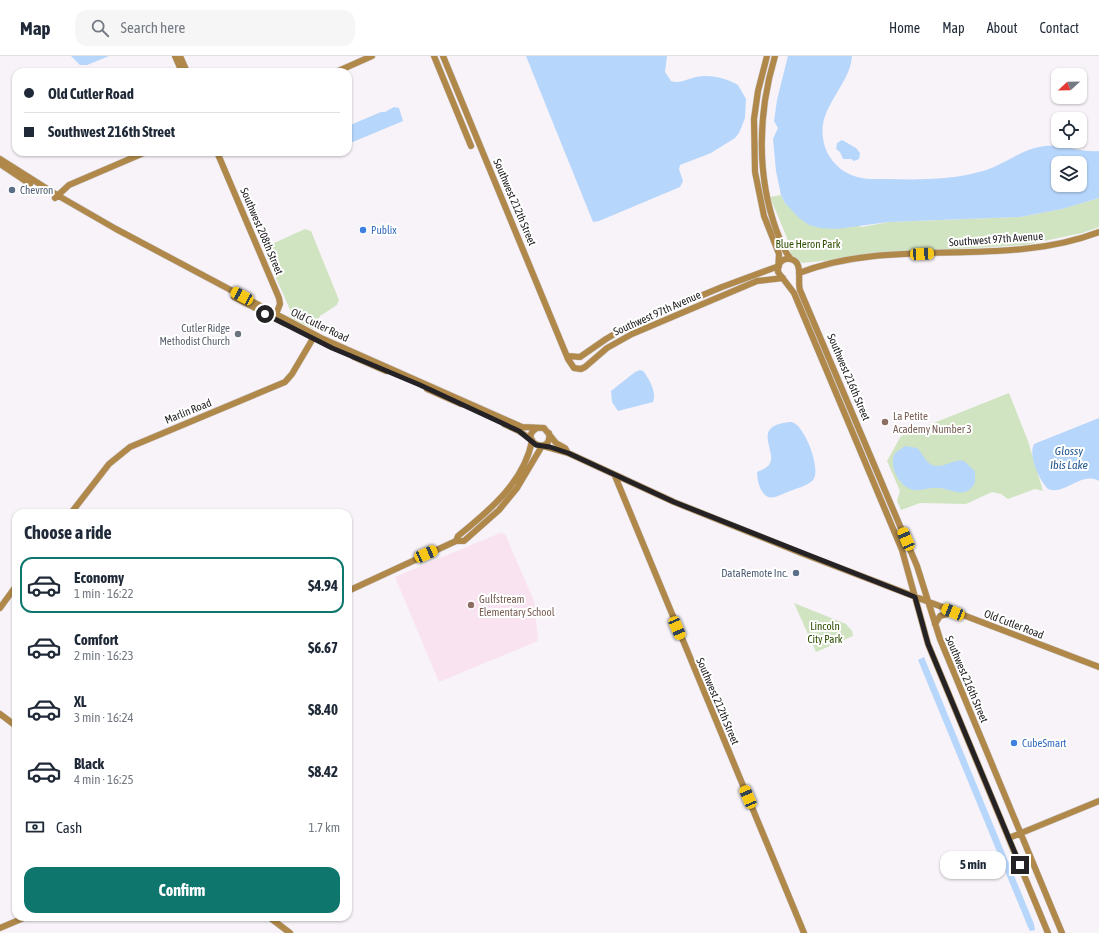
<!DOCTYPE html>
<html lang="en">
<head>
<meta charset="utf-8">
<style>
	body { margin:0; font-family:"Asap Condensed",sans-serif; background:#f6f6f7; color:#1f2937; height:100vh; display:flex; flex-direction:column; font-size:15px; white-space:nowrap }
	* { box-sizing:border-box; margin:0 }
	p { font-size:13px; color:#747a83 }
	.icon { flex:none; width:22px; height:22px; fill:none; stroke:currentColor; stroke-width:2; stroke-linecap:round; stroke-linejoin:round }
	.map { position:relative; flex:1; overflow:hidden }
	.side { position:absolute; left:12px; top:453px; width:340px; height:412px; display:flex; flex-direction:column; background:#fff; border-radius:12px; box-shadow:0 1px 3px #0004 }
	.side>* { flex:none }
	.hud { position:absolute; left:12px; top:12px; width:340px; height:88px; border-radius:12px; box-shadow:0 1px 3px #0004; display:grid; align-content:center; height:88px; padding:0 12px; background:#fff }
	.needle { width:26px; rotate:248deg }
	.controls { position:absolute; left:1051px; top:12px; display:grid; gap:8px }
	.controls a { display:grid; place-items:center; width:36px; height:36px; border-radius:8px; background:#fff; box-shadow:0 1px 3px #0004; font-size:20px }
	.end { position:absolute; width:18px; height:18px; margin:-9px; border:5px solid #242224; background:#fff; box-shadow:0 0 0 2px #fff }
	.from { border-radius:50% }
	.bubble { position:absolute; height:28px; border-radius:12px; background:#fff; box-shadow:0 1px 3px #0004; font-size:13px; font-weight:700; line-height:28px; text-align:center }
	.car { position:absolute; width:12px; height:24px; margin:-12px -6px; border-radius:5px; box-shadow:0 0 3px 1px #0007; background:linear-gradient(#f5c518 24%,#345 0 40%,#f5c518 0 76%,#345 0 86%,#f5c518 0) }
	.hud b { display:flex; align-items:center; gap:14px; height:38px; font-size:15px }
	.hud b+b { border-top:1px solid #e0e1e3 }
	.hud i { width:10px; height:10px; background:#1f2937 }
	ul { padding:0; list-style:none }
	li { display:flex; align-items:center; gap:12px; height:56px; margin:0 8px 6px; padding:0 4px; border:2px solid transparent; border-radius:12px }
	li div { flex:1 }
	li b { display:block; font-size:15px }
	li em { font-style:normal; font-weight:700 }
	li.active { border-color:#0f766e }
	li>.icon { width:36px; height:36px; stroke-width:1.5 }
	h2 { padding:0 12px; font-size:18px; line-height:48px }
	.pay { display:flex; align-items:center; gap:10px; height:44px; padding:0 12px; font-size:15px }
	.pay p { margin-inline-start:auto }
	.action { display:flex; gap:8px; margin-top:auto; padding:8px 12px }
	.action a { flex:1; height:46px; border-radius:12px; background:#0f766e; color:#fff; font-size:16px; font-weight:700; line-height:46px; text-align:center }
	header { display:flex; align-items:center; gap:24px; box-sizing:border-box; height:56px; padding:0 20px; background:#fff; border-bottom:1px solid #e0e1e3 }
	header strong { font-size:19px }
	nav { display:flex; gap:22px; margin-inline-start:auto; font-size:14px }
	.search { width:280px; height:36px; background:#f6f6f7; display:flex; align-items:center; gap:10px; box-sizing:border-box; padding:0 14px; border-radius:12px; color:#747a83; font-size:15px }
	.map>svg:first-child { display:block }
</style>
</head>
<body>
<header>
<strong>Map</strong>
<div class="search"><svg class="icon" aria-label="search" viewBox="0 0 24 24"><circle cx="10" cy="10" r="6"/><path d="M15 15l6 6"/></svg>Search here</div>
<nav><a>Home</a><a>Map</a><a>About</a><a>Contact</a></nav>
</header>
<div class="map">
<svg width="1099" height="877" viewBox="0 0 1099 877">
	<rect width="100%" height="100%" fill="#f7f3f8"/>
	<path fill="#fae3f0" d="M500,477L505,478L534,545L538,585L439,626L395,521Z"/>
	<path fill="#d1e4c2" d="M781,139L785,147L862,171L888,166L1020,161L1062,153L1099,142V171L1082,177L1025,189L917,195L802,207L791,199L787,182L770,141Z
		M305,173L311,175L339,244L337,249L320,260L313,273L289,261L291,256L263,192Z
		M1009,337L1028,385L1043,435L1035,433L1008,443L1001,438L992,436L966,448L920,447L901,454L897,445L900,435L887,405L901,380Z
		M794,547L846,568L852,575L853,580L816,596Z"/>
	<path fill="#b7d6fb" fill-rule="evenodd" d="M71,0H109L87,9H80Z
		M526,0H667L665,16L671,25C680,28 687,23 696,21C711,18 725,22 738,29L746,43L745,62L739,77L735,82L711,97L680,109L679,113L683,125L680,131L599,165L593,166Z
		M788,0H852C850,30 818,50 823,82C825,99 837,114 854,120C864,124 876,123 887,123C919,124 951,124 983,115C1003,109 1019,95 1039,91C1060,86 1079,97 1099,95V142L1062,153L1020,161L888,166L837,173L820,172L809,169L799,162L785,147L781,139L776,115L773,83L778,72L774,65L777,44ZM1058,107H1080V129H1058Z
		M394,51L399,52L403,65L348,88V70L381,56H385Z
		M842,84L856,92L860,97L859,103L854,105L851,103H843L840,96L836,93L837,87Z
		M640,314L643,315C649,322 657,337 653,346L618,355L612,346L611,335L635,316Z
		M1099,362V425C1081,415 1065,440 1048,433C1039,424 1028,400 1034,388Z
		M791,366C804,367 822,414 813,424C808,430 797,432 790,435C784,437 775,443 768,441C760,437 757,424 757,416C761,414 768,412 770,407C777,395 750,369 791,366Z
		M905,390L917,392C922,396 924,403 929,407C941,416 952,402 964,405L975,415V427C965,444 953,433 939,432C930,431 922,435 914,434C899,432 888,409 895,397Z
		M924,601L1034,868L1035,874L1030,875L1028,871L918,604Z"/>
	<g fill="none" stroke-linecap="round" stroke-linejoin="round">
		<defs>
			<path id="secondary" d="M175,0L182,16
				M180,0L187,16
				M434,0L471,90
				M443,0L568,303L574,312L581,313L585,311L607,292L632,278L757,225L783,222
				M767,0L758,35L754,63L755,116L764,160L779,198L778,216L794,237L902,494L928,588L1048,877
				M775,0C758,57 756,119 777,176C781,185 784,196 791,203
				M336,16L372,0
				M217,96L279,242L280,248L275,261
				M0,103L57,139L116,173L321,282L522,371L544,372L556,387L565,392L568,397
				M0,108L30,128
				M55,142L69,129L146,96
				M779,208C782,204 785,202 790,203C804,205 797,225 800,234L917,510L940,583L1062,877
				M799,217C894,180 1003,213 1099,176
				M234,241L284,267
				M568,300L580,301L606,283L628,270L722,231L779,210
				M354,301L386,315
				M427,333L461,348
				M504,368L519,375L532,384
				M537,372C516,385 553,401 549,377
				M543,390L568,397L674,446L801,497L1099,611
				M615,420L804,877
				M71,457L109,408L130,391L285,326L292,318L315,279
				M456,485L458,480C489,455 524,426 532,385
				M348,535L456,485H464L499,454L517,432L542,390
				M0,552L16,530
				M935,568L940,560L954,556
				M0,658L16,670
				M1009,782L1099,745
				M269,861L290,877
				M0,872L26,861"/>
		</defs>
		<use href="#secondary" stroke="#d1cdd2" stroke-width="7"/>
		<use href="#secondary" stroke="#af884a" stroke-width="6"/>
	</g>
	<g fill="none" stroke-linecap="round" stroke-linejoin="round">
		<path stroke="#242224" stroke-width="5" d="M265,258L332,292L420,329L519,375L536,389L550,391L568,397L674,446L915,541L928,588L1020,809"/>
	</g>
	<g fill="#5c6f8a" stroke="#fff" stroke-width="1.5">
		<circle cx="12" cy="134" r="4"/>
		<circle cx="796" cy="517" r="4"/>
	</g>
	<g fill="#3f7fe0" stroke="#fff" stroke-width="1.5">
		<circle cx="363" cy="174" r="4"/>
		<circle cx="1014" cy="687" r="4"/>
	</g>
	<circle fill="#6b7280" stroke="#fff" stroke-width="1.5" cx="238" cy="278" r="4"/>
	<g fill="#8d6e63" stroke="#fff" stroke-width="1.5">
		<circle cx="885" cy="366" r="4"/>
		<circle cx="471" cy="549" r="4"/>
	</g>
	<g text-anchor="middle" stroke-width="4" stroke-linejoin="round" paint-order="stroke">
		<g font-size="11" fill="#4e5e75" stroke="#fff" text-anchor="start">
			<text x="20" y="138">Chevron</text>
			<text x="788" y="521" text-anchor="end">DataRemote Inc.</text>
		</g>
		<g font-size="11" fill="#242224" stroke="#fff">
			<text transform="translate(515 146) rotate(67)" y="4">Southwest 212th Street</text>
			<text transform="translate(262 175) rotate(67)" y="4">Southwest 208th Street</text>
			<text transform="translate(996 183) rotate(-4)" y="4">Southwest 97th Avenue</text>
			<text transform="translate(657 257) rotate(-24)" y="4">Southwest 97th Avenue</text>
			<text transform="translate(320 269) rotate(26)" y="4">Old Cutler Road</text>
			<text transform="translate(849 321) rotate(67)" y="4">Southwest 216th Street</text>
			<text transform="translate(188 355) rotate(-22)" y="4">Marlin Road</text>
			<text transform="translate(1014 568) rotate(21)" y="4">Old Cutler Road</text>
			<text transform="translate(967 623) rotate(67)" y="4">Southwest 216th Street</text>
			<text transform="translate(718 645) rotate(67)" y="4">Southwest 212th Street</text>
		</g>
		<g font-size="11" fill="#366cbe" stroke="#fff" text-anchor="start">
			<text x="371" y="178">Publix</text>
			<text x="1022" y="691">CubeSmart</text>
		</g>
		<g font-size="11" fill="#2d4d00" stroke="#fff">
			<text x="808" y="192">Blue Heron Park</text>
			<text x="825" y="574">Lincoln<tspan x="825" dy="13">City Park</tspan></text>
		</g>
		<g font-size="11" fill="#5b616d" stroke="#fff" text-anchor="end">
			<text x="230" y="276">Cutler Ridge<tspan x="230" dy="13">Methodist Church</tspan></text>
		</g>
		<g font-size="11" fill="#785e54" stroke="#fff" text-anchor="start">
			<text x="893" y="364">La Petite<tspan x="893" dy="13">Academy Number 3</tspan></text>
			<text x="479" y="547">Gulfstream<tspan x="479" dy="13">Elementary School</tspan></text>
		</g>
		<g font-size="12" font-style="italic" fill="#265991" stroke="#fff">
			<text x="1069" y="399">Glossy<tspan x="1069" dy="14">Ibis Lake</tspan></text>
		</g>
	</g>
</svg>
<div class="controls">
<a><svg class="needle" viewBox="-14 -14 28 28"><path d="M0-13l5 13h-10z" fill="#e53935"/><path d="M0 13l5-13h-10z" fill="#747a83"/></svg></a>
<a><svg class="icon" aria-label="locate" viewBox="0 0 24 24"><circle cx="12" cy="12" r="6"/><path d="M12 2v4M12 18v4M2 12h4M18 12h4"/></svg></a>
<a><svg class="icon" aria-label="layers" viewBox="0 0 24 24"><path d="M12 4l9 5-9 5-9-5zM3 14l9 5 9-5"/></svg></a>
</div>
<i class="end from" style="left:265px;top:258px"></i>
<i class="end" style="left:1020px;top:809px"></i>
<div class="bubble" style="left:940px;top:795px;width:66px">5 min</div>
<i class="car" style="left:922px;top:198px;rotate:87deg"></i>
<i class="car" style="left:242px;top:240px;rotate:298deg"></i>
<i class="car" style="left:906px;top:483px;rotate:337deg"></i>
<i class="car" style="left:426px;top:498px;rotate:66deg"></i>
<i class="car" style="left:953px;top:556px;rotate:292deg"></i>
<i class="car" style="left:677px;top:572px;rotate:157deg"></i>
<i class="car" style="left:748px;top:741px;rotate:337deg"></i>
<div class="hud">
<b><i class="from"></i>Old Cutler Road</b>
<b><i></i>Southwest 216th Street</b>
</div>
<section class="side">
<h2>Choose a ride</h2>
<ul>
<li class="active"><svg class="icon" aria-label="car" viewBox="0 0 24 24"><path d="M5 17H2v-5l4-1 3-4h7l3 4 3 1v5h-3M9 17h6M6 11h13"/><circle cx="7" cy="17" r="2"/><circle cx="17" cy="17" r="2"/></svg><div><b>Economy</b><p>1 min · 16:22</p></div><em>$4.94</em></li>
<li><svg class="icon" aria-label="car" viewBox="0 0 24 24"><path d="M5 17H2v-5l4-1 3-4h7l3 4 3 1v5h-3M9 17h6M6 11h13"/><circle cx="7" cy="17" r="2"/><circle cx="17" cy="17" r="2"/></svg><div><b>Comfort</b><p>2 min · 16:23</p></div><em>$6.67</em></li>
<li><svg class="icon" aria-label="car" viewBox="0 0 24 24"><path d="M5 17H2v-5l4-1 3-4h7l3 4 3 1v5h-3M9 17h6M6 11h13"/><circle cx="7" cy="17" r="2"/><circle cx="17" cy="17" r="2"/></svg><div><b>XL</b><p>3 min · 16:24</p></div><em>$8.40</em></li>
<li><svg class="icon" aria-label="car" viewBox="0 0 24 24"><path d="M5 17H2v-5l4-1 3-4h7l3 4 3 1v5h-3M9 17h6M6 11h13"/><circle cx="7" cy="17" r="2"/><circle cx="17" cy="17" r="2"/></svg><div><b>Black</b><p>4 min · 16:25</p></div><em>$8.42</em></li>
</ul>
<div class="pay"><svg class="icon" aria-label="cash" viewBox="0 0 24 24"><path d="M3 7h18v10H3z"/><circle cx="12" cy="12" r="2"/></svg>Cash<p>1.7 km</p></div>
<div class="action"><a>Confirm</a></div>
</section>
</div>
</body>
</html>
